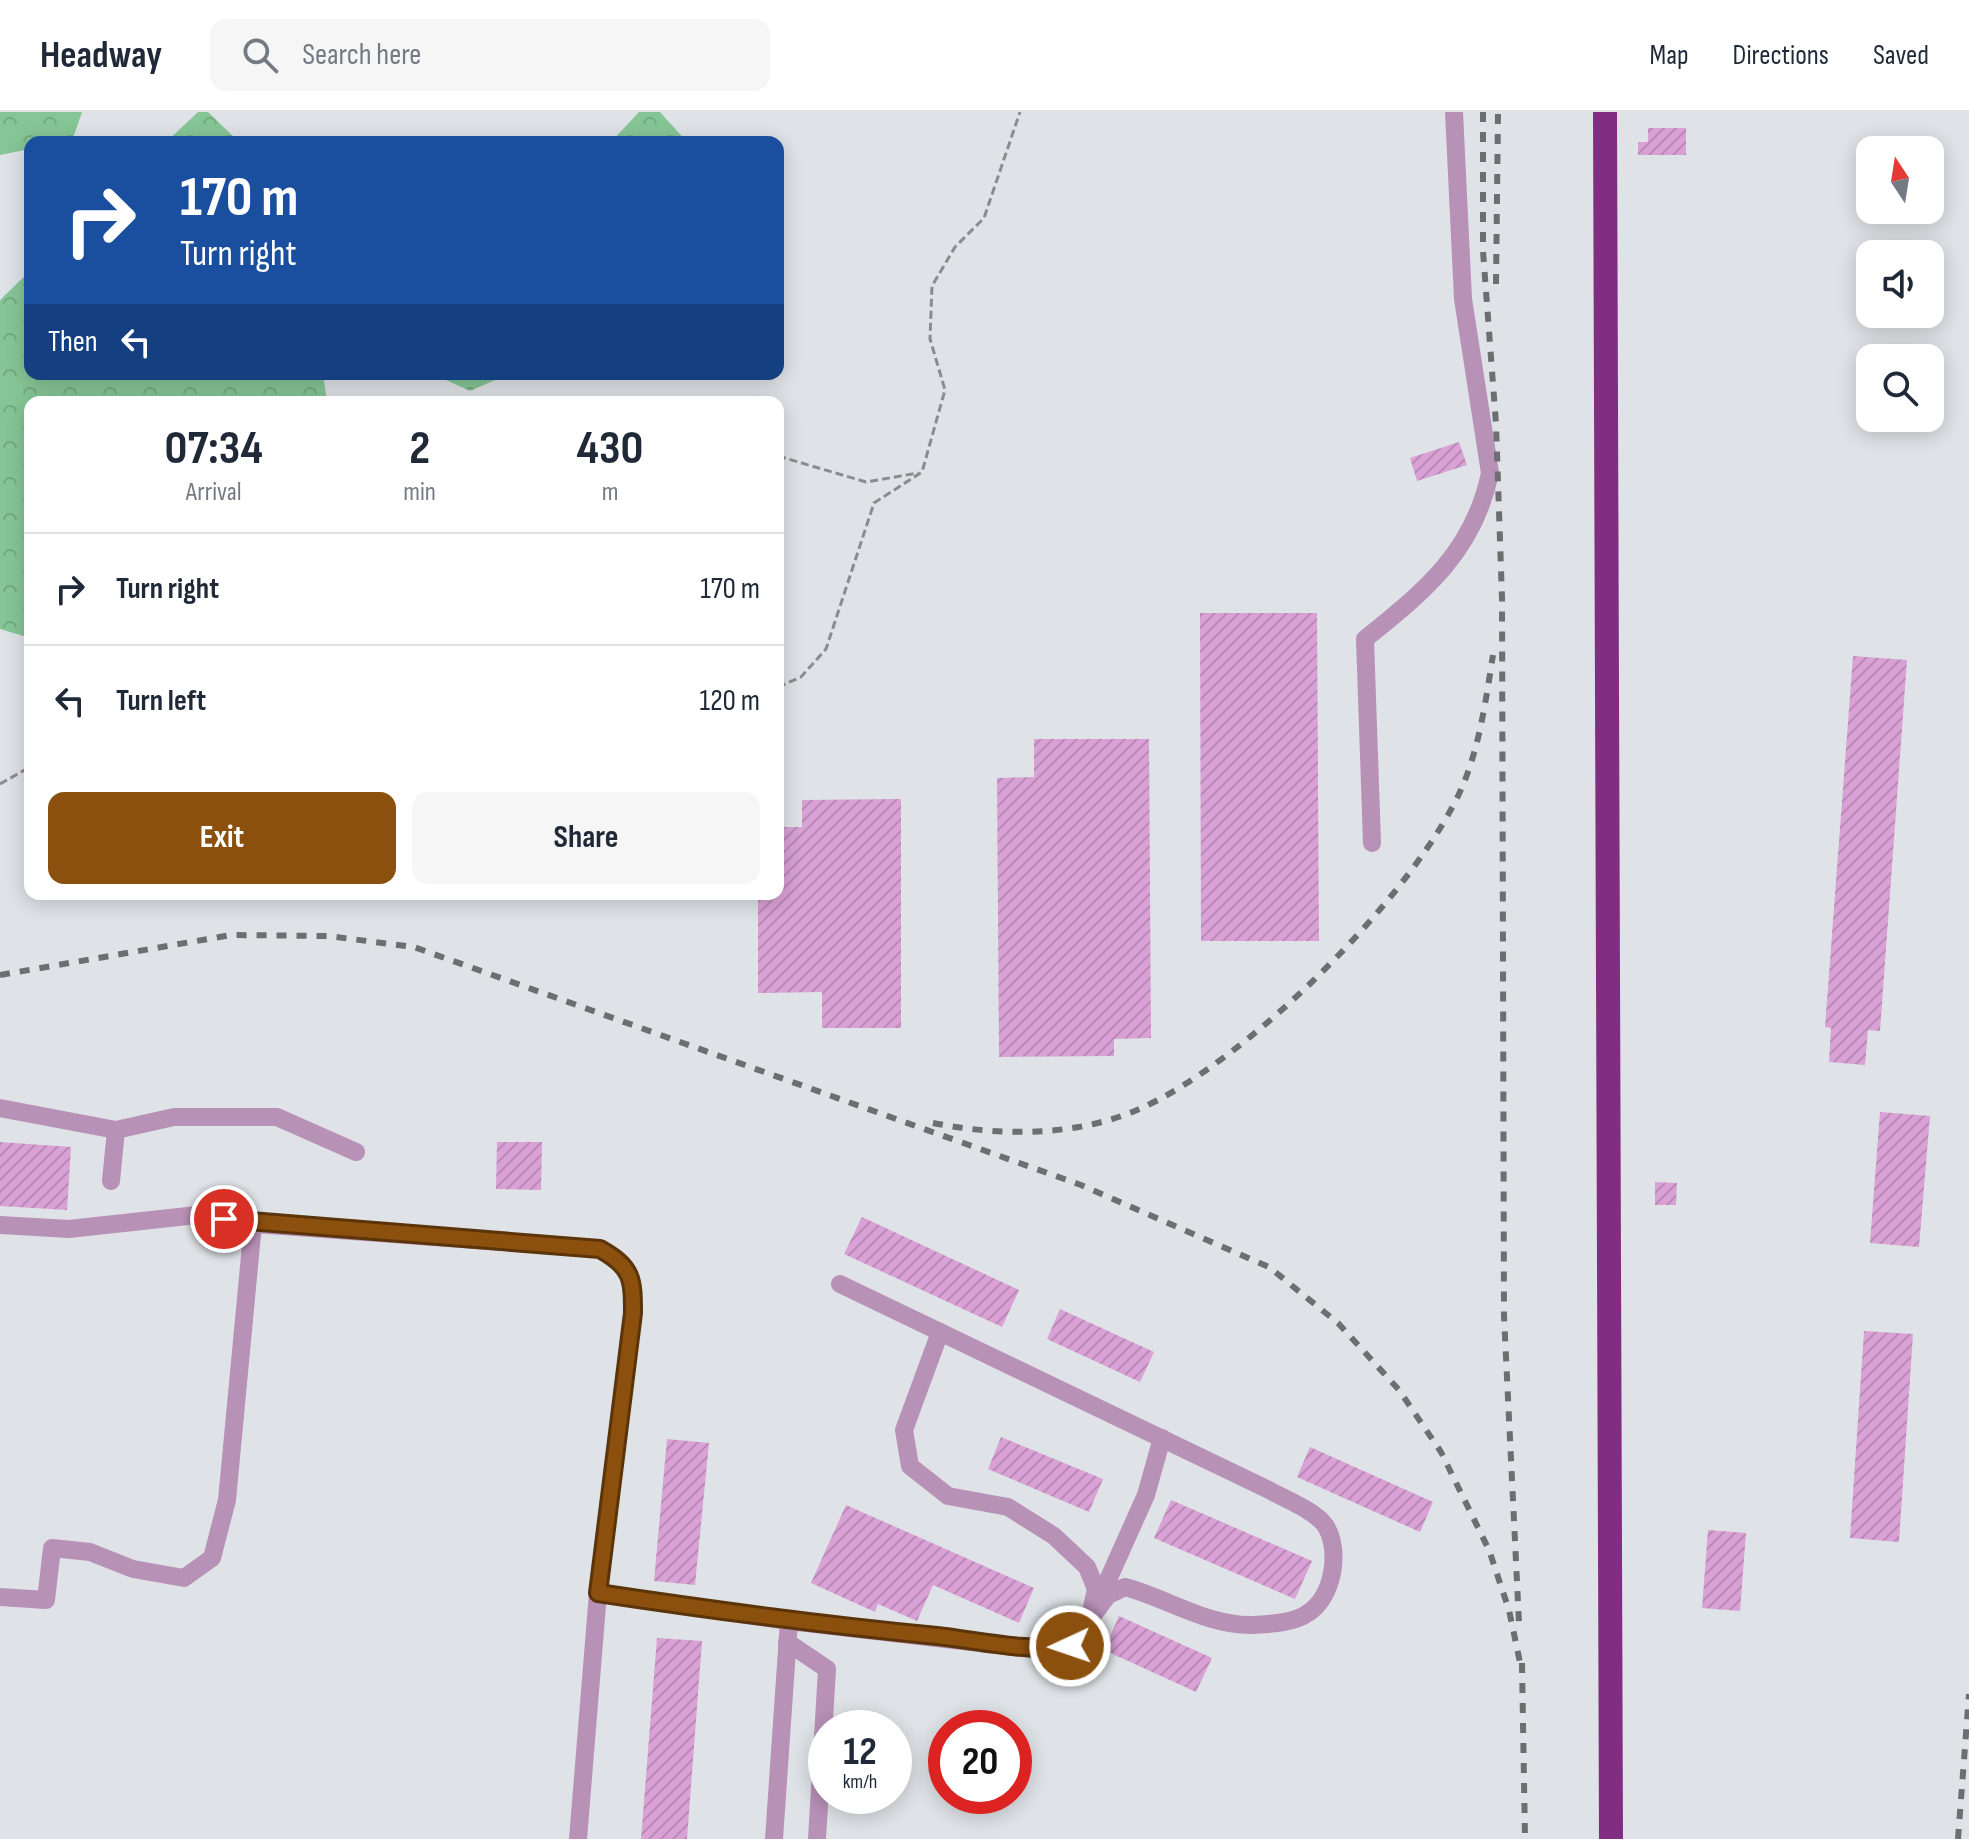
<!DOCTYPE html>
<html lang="en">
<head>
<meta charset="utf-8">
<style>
  body { margin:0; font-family:"Sofia Sans Condensed",sans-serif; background:#f6f6f7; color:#1f2937; height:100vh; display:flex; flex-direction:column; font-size:30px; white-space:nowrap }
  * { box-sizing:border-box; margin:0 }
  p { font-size:26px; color:#747a83 }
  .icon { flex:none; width:44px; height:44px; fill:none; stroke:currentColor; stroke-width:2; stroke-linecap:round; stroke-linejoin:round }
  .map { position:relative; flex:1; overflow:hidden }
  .side { position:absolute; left:24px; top:284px; width:760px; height:504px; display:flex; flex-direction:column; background:#fff; border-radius:16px; box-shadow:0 4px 20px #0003 }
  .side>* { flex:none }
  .guide { position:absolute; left:24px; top:24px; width:760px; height:244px; border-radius:16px; box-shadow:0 4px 20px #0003; background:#1a4fa0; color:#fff; overflow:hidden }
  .needle { width:52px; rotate:348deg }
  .controls { position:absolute; left:1856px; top:24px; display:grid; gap:16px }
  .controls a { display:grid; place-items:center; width:88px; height:88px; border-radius:16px; background:#fff; box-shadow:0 4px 20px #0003; font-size:40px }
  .speed { position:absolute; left:808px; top:1598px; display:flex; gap:16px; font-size:40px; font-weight:700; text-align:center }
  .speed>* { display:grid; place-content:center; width:104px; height:104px; border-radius:50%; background:#fff; box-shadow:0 4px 20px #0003; line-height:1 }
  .speed small { font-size:20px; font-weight:400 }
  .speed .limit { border:12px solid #d22; background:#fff; color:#111 }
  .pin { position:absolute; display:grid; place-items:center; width:68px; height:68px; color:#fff; margin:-34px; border:4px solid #fff; border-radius:50%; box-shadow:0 2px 8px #0007 }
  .me { position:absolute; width:88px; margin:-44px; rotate:267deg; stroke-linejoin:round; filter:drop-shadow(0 0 6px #0008) }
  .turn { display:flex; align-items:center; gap:28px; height:168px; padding:0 24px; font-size:36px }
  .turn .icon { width:104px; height:104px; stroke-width:2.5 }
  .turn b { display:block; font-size:56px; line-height:68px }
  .then { display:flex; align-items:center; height:76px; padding:0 24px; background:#0003; gap:16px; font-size:30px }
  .eta { display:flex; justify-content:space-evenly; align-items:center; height:136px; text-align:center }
  .eta b { font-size:48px; font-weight:700; line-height:56px }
  .button { display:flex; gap:16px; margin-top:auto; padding:16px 24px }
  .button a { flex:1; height:92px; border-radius:16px; background:#8c500e; color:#fff; font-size:32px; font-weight:700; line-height:92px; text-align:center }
  .button a+a { background:#f6f6f7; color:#1f2937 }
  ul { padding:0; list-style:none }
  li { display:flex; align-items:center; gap:24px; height:112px; padding:0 24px; border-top:2px solid #e0e1e3 }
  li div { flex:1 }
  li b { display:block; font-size:30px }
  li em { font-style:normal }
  header { display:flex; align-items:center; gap:48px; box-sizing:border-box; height:112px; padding:0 40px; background:#fff; border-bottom:2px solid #e0e1e3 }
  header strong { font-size:38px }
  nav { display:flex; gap:44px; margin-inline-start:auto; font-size:28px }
  .search { width:560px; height:72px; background:#f6f6f7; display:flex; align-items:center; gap:20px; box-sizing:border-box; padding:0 28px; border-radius:16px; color:#747a83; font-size:30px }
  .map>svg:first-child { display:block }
</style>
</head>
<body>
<header>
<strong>Headway</strong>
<div class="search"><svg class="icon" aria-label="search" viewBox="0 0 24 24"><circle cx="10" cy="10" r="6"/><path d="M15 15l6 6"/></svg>Search here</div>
<nav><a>Map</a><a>Directions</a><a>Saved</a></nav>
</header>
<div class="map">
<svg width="1969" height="1727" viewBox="0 0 1969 1727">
  <defs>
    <pattern id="forest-crowns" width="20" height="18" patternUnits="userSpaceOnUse" patternTransform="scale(2)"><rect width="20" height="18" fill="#86c696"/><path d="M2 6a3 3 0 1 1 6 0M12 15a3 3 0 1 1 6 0" fill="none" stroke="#73aa81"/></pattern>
    <pattern id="building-hatch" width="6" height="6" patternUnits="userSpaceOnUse" patternTransform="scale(2)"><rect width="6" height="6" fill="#d9a1d5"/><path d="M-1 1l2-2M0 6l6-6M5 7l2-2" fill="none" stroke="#ba8ab6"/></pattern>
  </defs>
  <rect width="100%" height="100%" fill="#dfe3e7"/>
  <!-- forest -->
  <g fill="url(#forest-crowns)">
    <path d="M0 0H82L72 29 30 30V37L0 43Z"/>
    <path d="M198 0H208L239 30H166Z"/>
    <path d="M639 0H660L687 30H611Z"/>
    <path d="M30 159V262H323L327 290H30V526L0 517V188Z"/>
    <path d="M433 262H509L470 279Z"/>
  </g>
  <!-- building -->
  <g fill="url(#building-hatch)">
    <path d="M1648 16H1686V43H1638V30H1648Z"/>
    <path d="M1459 330 1467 353 1417 369 1410 346Z"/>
    <path d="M1200 501H1317L1319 829H1201Z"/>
    <path d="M1853 544 1907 548 1880 919 1868 918 1865 953 1829 950 1831 916 1825 915Z"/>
    <path d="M1034 627H1149L1151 926 1114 927V944L999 945 997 666 1034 665Z"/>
    <path d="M901 687V916H822V880L758 881V782H778V715H802V688Z"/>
    <path d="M1880 1000 1930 1004 1919 1135 1870 1131Z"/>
    <path d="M0 1030 71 1035 67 1098 0 1094Z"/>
    <path d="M497 1030H542L541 1078 496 1077Z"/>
    <path d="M1655 1070 1677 1071 1676 1093H1655Z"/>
    <path d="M862 1105 1019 1178 1002 1215 844 1142Z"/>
    <path d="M1060 1197 1154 1240 1140 1270 1047 1227Z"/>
    <path d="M1864 1219 1913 1222 1899 1430 1850 1426Z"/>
    <path d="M1001 1325 1103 1367 1089 1400 988 1357Z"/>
    <path d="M667 1327 709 1331 695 1473 654 1469Z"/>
    <path d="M1310 1335 1433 1390 1420 1420 1297 1365Z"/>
    <path d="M1171 1388 1312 1449 1295 1487 1154 1426Z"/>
    <path d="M846 1393 1034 1476 1019 1511 933 1473 917 1509 878 1492 875 1500 811 1471Z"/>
    <path d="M1708 1418 1746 1421 1740 1499 1702 1496Z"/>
    <path d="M1119 1504 1212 1546 1196 1580 1104 1538Z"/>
    <path d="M657 1526 702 1529 687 1727H641Z"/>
  </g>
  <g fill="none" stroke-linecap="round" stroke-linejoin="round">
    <!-- path -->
    <g stroke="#8a8d90" stroke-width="3" stroke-dasharray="8 4" stroke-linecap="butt">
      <path d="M778 344 866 370 918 361"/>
      <path d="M778 575 801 565 826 537 874 391 922 360 945 278 930 227 932 174 955 135 984 106 1020 0"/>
      <path d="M0 672 30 655"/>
    </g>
    <!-- minor -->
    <g stroke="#b891b7" stroke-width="18">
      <path d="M1372 731 1365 527C1425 479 1474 439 1490 361L1463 187 1454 0"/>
      <path d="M0 996 116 1018 111 1069"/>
      <path d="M116 1018 174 1005H277L356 1040"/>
      <path d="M0 1113 69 1117 206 1102 253 1112 600 1137C632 1155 633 1167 633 1201L598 1481 578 1727"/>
      <path d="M940 1220 904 1318 910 1354 948 1384 1008 1395 1054 1424 1087 1455 1096 1477 1091 1500"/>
      <path d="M598 1481 789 1509"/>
      <path d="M0 1485 46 1488 52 1436 90 1440 133 1457 184 1466 212 1446 227 1388 253 1112"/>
      <path d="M1099 1488 1146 1383 1162 1326"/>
      <path d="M787 1530 827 1557 817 1727"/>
      <path d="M774 1727 789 1509 1041 1538 1070 1534 1108 1483 1125 1475C1167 1486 1209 1515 1254 1513 1270 1512 1294 1511 1308 1501 1334 1484 1341 1437 1325 1413 1314 1398 1283 1386 1267 1377L840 1172"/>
    </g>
    <!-- highway -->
    <path stroke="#802d82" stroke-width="24" d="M1605 0 1611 1727"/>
    <!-- rail -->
    <g stroke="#6c6e70" stroke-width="6" stroke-dasharray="10 10" stroke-linecap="butt">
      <path d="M1483 0V139L1496 312 1502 486 1504 1204 1519 1511"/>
      <path d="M1496 172 1498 0"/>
      <path d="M0 863 231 823 328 824 414 835 1081 1073 1269 1155 1338 1211 1399 1278 1441 1340 1489 1438 1509 1498 1522 1560"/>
      <path d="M933 1011C999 1024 1074 1025 1137 998 1245 952 1417 781 1463 673 1480 632 1486 587 1493 543"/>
      <path d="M1522 1551 1525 1727"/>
      <path d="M1958 1727 1969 1582"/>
    </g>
  </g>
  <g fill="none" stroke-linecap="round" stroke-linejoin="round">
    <defs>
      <path id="route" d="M224 1107 600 1137C632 1155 633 1166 633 1201L598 1481C711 1498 823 1513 937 1524 981 1529 1026 1540 1070 1534"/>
    </defs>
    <!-- route casing -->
    <use href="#route" stroke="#5b3409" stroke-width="20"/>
    <!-- route -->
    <use href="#route" stroke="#8c500e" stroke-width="14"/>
  </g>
</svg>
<div class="controls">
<a><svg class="needle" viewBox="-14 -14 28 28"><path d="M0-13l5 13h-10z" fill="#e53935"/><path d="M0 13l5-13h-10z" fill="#747a83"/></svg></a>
<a><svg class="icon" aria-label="sound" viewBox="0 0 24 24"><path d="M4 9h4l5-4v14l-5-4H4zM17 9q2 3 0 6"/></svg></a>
<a><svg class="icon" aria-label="search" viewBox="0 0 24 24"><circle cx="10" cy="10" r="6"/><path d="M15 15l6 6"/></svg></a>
</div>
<div class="speed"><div>12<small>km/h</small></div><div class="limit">20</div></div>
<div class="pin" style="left:224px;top:1107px;background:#d93025"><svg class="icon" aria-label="arrive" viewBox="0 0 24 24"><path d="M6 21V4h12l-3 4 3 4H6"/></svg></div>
<svg class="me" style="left:1070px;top:1534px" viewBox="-20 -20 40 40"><circle r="17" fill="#8c500e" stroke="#fff" stroke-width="3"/><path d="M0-11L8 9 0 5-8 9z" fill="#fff"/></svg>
<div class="guide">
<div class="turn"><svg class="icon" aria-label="right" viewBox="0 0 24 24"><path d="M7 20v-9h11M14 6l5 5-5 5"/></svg><div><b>170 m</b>Turn right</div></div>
<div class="then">Then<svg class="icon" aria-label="left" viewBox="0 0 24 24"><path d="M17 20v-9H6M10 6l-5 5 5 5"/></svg></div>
</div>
<section class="side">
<div class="eta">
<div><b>07:34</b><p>Arrival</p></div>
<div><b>2</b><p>min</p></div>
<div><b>430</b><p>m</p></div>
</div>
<ul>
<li><svg class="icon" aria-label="right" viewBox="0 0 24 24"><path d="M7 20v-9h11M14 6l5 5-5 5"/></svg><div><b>Turn right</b></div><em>170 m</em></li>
<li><svg class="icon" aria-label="left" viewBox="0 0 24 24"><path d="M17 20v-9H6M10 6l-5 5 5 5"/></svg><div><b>Turn left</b></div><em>120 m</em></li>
</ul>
<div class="button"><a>Exit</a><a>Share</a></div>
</section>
</div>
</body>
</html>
